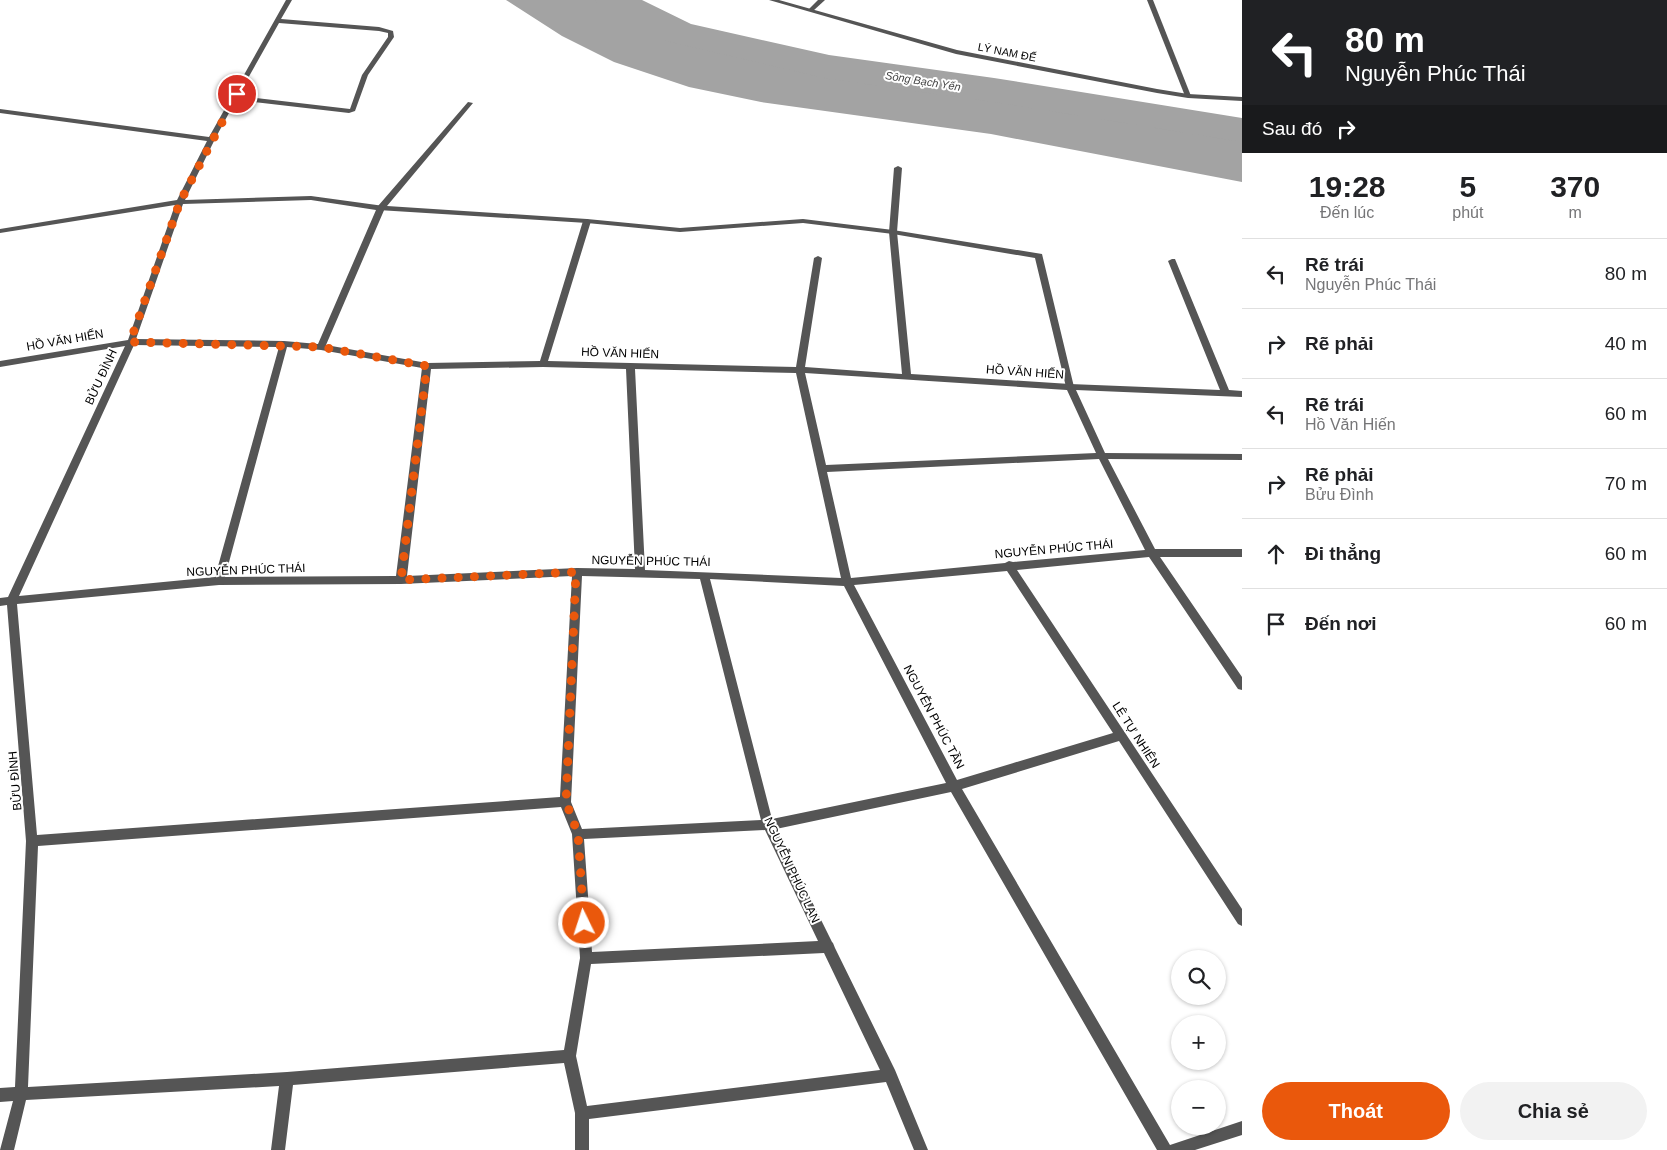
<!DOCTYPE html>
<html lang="vi">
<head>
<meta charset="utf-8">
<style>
  body { margin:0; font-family:Helvetica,sans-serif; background:#f2f2f2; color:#202124; height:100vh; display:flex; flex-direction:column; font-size:19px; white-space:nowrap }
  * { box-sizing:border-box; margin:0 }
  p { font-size:16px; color:#757577 }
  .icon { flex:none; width:28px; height:28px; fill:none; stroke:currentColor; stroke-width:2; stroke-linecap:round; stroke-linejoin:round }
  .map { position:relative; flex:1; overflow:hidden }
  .sheet { display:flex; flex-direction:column; background:#fff; width:425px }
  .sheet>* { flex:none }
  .guide { background:#202124; color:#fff; overflow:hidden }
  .controls { position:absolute; left:1171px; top:950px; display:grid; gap:10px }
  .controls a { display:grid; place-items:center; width:55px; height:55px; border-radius:50%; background:#fff; box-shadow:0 1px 4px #0004; font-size:25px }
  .pin { position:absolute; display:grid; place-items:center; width:42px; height:42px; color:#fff; margin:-21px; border:2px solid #fff; border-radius:50%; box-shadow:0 1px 5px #0007 }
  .me { position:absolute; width:55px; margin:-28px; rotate:356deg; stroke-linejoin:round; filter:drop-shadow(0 0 4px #0008) }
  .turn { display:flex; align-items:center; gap:18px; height:105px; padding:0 20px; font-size:22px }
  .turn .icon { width:65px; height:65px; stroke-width:2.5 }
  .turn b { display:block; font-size:35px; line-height:42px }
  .then { display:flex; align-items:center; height:48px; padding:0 20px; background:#0003; gap:10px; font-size:19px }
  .eta { display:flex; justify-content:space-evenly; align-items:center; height:85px; text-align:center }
  .eta b { font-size:30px; font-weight:800; line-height:35px }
  .action { display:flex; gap:10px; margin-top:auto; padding:10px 20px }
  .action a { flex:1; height:58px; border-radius:30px; background:#ea580c; color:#fff; font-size:20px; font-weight:800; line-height:58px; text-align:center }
  .action a+a { background:#f2f2f2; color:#202124 }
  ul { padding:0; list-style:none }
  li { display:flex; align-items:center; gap:15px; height:70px; padding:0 20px; border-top:1px solid #e0e0e0 }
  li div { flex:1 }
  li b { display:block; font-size:19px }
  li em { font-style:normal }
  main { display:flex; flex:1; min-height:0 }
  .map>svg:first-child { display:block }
</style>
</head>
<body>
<main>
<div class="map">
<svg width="1242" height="1150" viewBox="0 0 1242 1150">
  <rect width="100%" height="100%" fill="#fff"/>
  <!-- water -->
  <path fill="#a3a3a3" d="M506 0H603L617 8 660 25 712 42 805 62 1242 130V182L991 134 761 102 689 87 614 62 562 36Z"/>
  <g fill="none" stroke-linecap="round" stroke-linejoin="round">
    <!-- river -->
    <path fill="#a3a3a3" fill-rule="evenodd" d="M595 0H642L691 24 829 55 994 78 1242 118V142L994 102 829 79 666 41 600 8Z"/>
    <!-- service -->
    <g fill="#555" fill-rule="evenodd">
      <path d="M818 0H825L813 11H809V9Z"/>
      <path d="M1147 0H1153L1191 96 1190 97 1185 96Z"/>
      <path d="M468 102 473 103 387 206 587 219 680 228 803 219 893 230 1042 254 1074 387 1070 390 1066 387 1035 258 893 234 803 223 680 232 587 223 378 210V206Z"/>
    </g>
    <!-- minor -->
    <path fill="#555" fill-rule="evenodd" d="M286 0H292L281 19 379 27 393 31 394 37 368 75 355 111 349 113 236 100 215 139 185 200 311 196 384 206 385 208 326 345 427 363 540 361 583 221 587 219 591 221 548 361 796 367 814 258 818 256 822 258 805 367 902 374 889 232 894 168 898 166 902 168 897 232 911 374 1070 384 1220 390 1168 261 1172 259H1175L1229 390 1242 391V397L1076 390 1105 453 1242 454V460L1108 459 1155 549H1242V557H1160L1242 677V690L1238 689 1149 557 1017 570 1242 909V926L1238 924 1119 741 962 789 1170 1145 1242 1121V1135L1195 1150H1157L951 792 776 829 832 942 833 943 835 948 895 1070 928 1150H914L886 1082 589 1119V1150H575V1113L564 1063 293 1085 285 1150H271L279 1086 26 1100 14 1150H0L13 1101 0 1102V1088L15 1087 26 841 7 605 0 606V598L8 597 125 346 0 367V361L128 340 175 205 0 233V229L177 200 207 141 0 113V109L209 137ZM279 23 379 31 388 33V37L362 75 350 109 238 96ZM311 200 376 210 318 344 284 341 136 339 183 204ZM134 345 279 347 215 577 19 596ZM287 347 321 350 422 368 396 576 225 577ZM543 367 626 369 635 569 577 568 407 576 431 369ZM635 369 796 373 841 578 645 570ZM805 373 1067 390 1096 453 826 465ZM1099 459 1145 550 1013 562 1009 561 1005 563 851 578 827 472ZM1007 571 1113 733 957 780 854 585ZM572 576 560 797 37 835 17 604 219 585 401 584ZM582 576 700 579 761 820 582 829 571 802ZM710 579 844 586 946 783 772 819ZM561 807 572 834 580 958 564 1050 287 1072 28 1087 38 846ZM765 830 818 941 592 952 584 839ZM824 953 880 1070 587 1106 576 1056 591 964Z"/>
    <!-- tertiary -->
    <path fill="#555" fill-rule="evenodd" d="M769 0H779L957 50 1157 89 1188 94 1242 97V101L1188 98 1157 93 956 54Z"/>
  </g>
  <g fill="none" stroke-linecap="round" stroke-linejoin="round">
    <!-- route -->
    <path stroke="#ea580c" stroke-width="9" stroke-dasharray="0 16.2" d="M237 94 180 202 130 342 321 347 427 366 401 580 576 572 566 802 578 834 584 923"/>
  </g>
  <g text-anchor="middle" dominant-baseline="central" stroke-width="4" stroke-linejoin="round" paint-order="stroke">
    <!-- far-street labels -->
    <g font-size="11" fill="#000" stroke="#fff">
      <text transform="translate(1007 52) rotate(11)">LÝ NAM ĐẾ</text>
    </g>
    <!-- far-water labels -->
    <g font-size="11" font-style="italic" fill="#444" stroke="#fff">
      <text transform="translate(923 81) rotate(9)">Sông Bạch Yến</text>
    </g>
    <!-- street labels -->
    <g font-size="12" fill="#000" stroke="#fff">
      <text transform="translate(65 340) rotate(-10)">HỒ VĂN HIẾN</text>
      <text transform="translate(620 353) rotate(2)">HỒ VĂN HIẾN</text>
      <text transform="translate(1025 372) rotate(4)">HỒ VĂN HIẾN</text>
      <text transform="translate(101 377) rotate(-65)">BỬU ĐÌNH</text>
      <text transform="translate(1054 549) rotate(-5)">NGUYỄN PHÚC THÁI</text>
      <text transform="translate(651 561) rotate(1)">NGUYỄN PHÚC THÁI</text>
      <text transform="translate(246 570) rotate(-2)">NGUYỄN PHÚC THÁI</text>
      <text transform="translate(934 717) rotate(62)">NGUYỄN PHÚC TẦN</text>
      <text transform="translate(1136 735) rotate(57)">LÊ TỰ NHIÊN</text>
      <text transform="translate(15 781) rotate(-95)">BỬU ĐÌNH</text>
      <text transform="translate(792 870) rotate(65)">NGUYỄN PHÚC LAN</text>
    </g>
  </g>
</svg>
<div class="controls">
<a><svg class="icon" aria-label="search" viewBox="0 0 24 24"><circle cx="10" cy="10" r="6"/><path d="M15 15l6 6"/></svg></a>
<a>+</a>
<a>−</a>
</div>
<div class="pin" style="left:237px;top:94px;background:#d93025"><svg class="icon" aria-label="arrive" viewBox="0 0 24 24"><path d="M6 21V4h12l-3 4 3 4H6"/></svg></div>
<svg class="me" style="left:584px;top:923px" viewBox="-20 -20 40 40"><circle r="17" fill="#ea580c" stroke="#fff" stroke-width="3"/><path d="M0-11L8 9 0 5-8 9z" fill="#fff"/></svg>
</div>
<section class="sheet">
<div class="guide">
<div class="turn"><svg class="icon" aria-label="left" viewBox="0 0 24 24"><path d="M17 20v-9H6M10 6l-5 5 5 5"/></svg><div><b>80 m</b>Nguyễn Phúc Thái</div></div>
<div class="then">Sau đó<svg class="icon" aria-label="right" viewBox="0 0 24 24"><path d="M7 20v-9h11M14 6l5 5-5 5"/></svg></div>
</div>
<div class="eta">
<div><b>19:28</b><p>Đến lúc</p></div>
<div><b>5</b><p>phút</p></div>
<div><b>370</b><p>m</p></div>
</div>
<ul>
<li><svg class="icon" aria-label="left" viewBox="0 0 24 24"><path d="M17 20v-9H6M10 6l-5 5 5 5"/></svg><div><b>Rẽ trái</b><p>Nguyễn Phúc Thái</p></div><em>80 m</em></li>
<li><svg class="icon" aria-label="right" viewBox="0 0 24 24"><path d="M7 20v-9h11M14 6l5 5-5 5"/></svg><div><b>Rẽ phải</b></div><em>40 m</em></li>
<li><svg class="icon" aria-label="left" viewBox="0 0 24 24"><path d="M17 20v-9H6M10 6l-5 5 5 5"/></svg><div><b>Rẽ trái</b><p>Hồ Văn Hiến</p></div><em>60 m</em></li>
<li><svg class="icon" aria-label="right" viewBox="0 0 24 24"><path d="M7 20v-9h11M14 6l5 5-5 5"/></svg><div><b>Rẽ phải</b><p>Bửu Đình</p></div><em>70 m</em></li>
<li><svg class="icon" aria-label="ahead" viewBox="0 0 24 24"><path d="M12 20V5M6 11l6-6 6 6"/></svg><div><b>Đi thẳng</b></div><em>60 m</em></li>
<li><svg class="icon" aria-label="arrive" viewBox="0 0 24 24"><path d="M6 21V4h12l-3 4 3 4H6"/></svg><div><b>Đến nơi</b></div><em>60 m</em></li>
</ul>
<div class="action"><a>Thoát</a><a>Chia sẻ</a></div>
</section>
</main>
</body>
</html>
